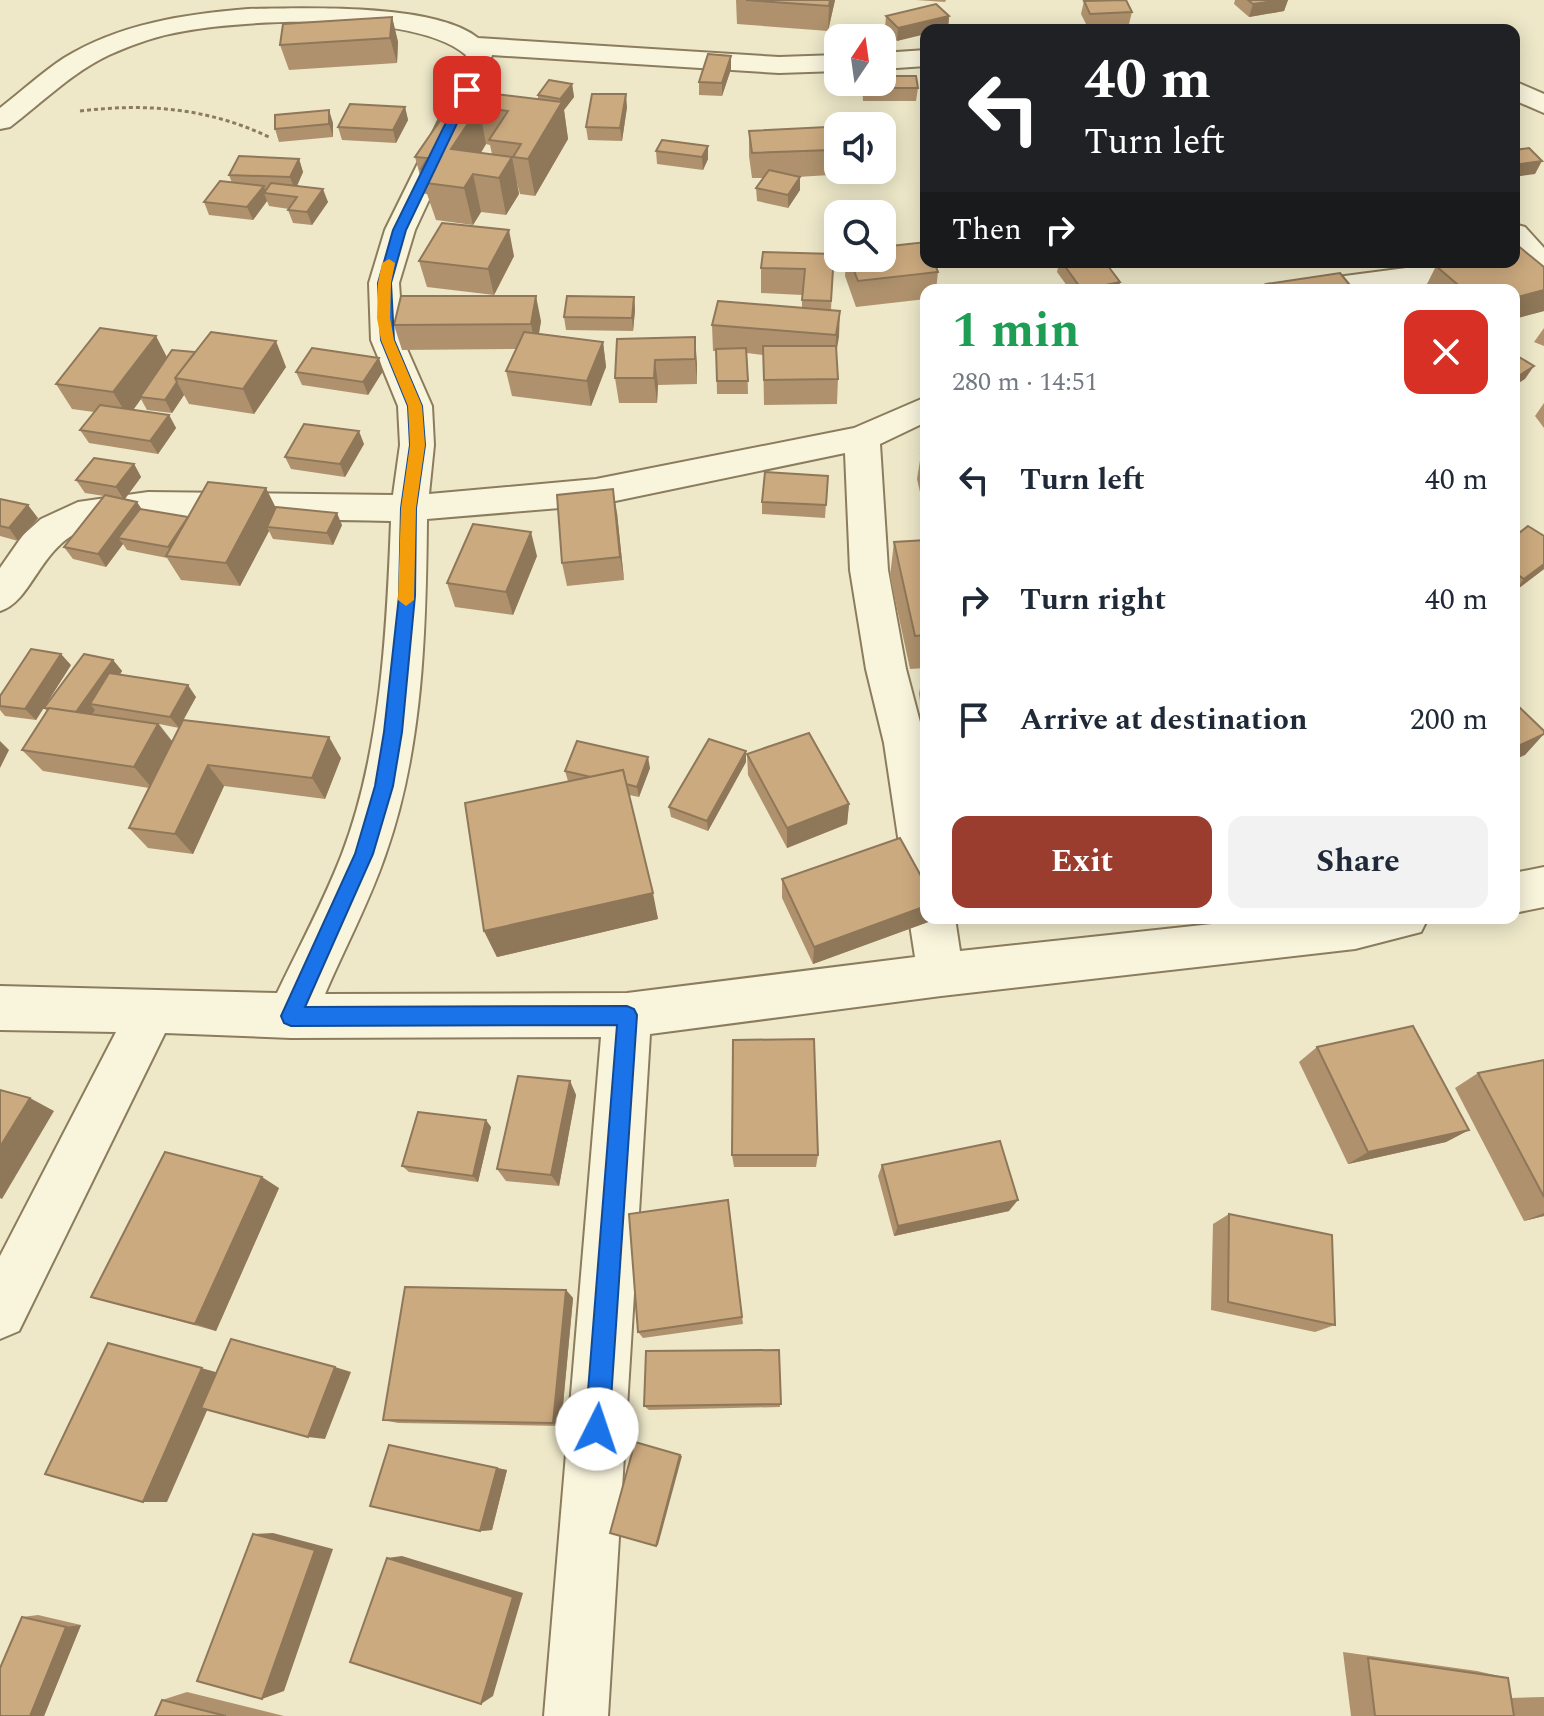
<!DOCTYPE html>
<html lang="en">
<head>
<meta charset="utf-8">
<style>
  body { margin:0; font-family:Spectral,serif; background:#f2f2f3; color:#1f2937; height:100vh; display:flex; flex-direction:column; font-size:30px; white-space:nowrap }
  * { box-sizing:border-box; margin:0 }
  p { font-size:26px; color:#747a83 }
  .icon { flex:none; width:44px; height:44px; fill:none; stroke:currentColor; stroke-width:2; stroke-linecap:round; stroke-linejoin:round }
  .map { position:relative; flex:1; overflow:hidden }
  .side { position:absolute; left:920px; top:284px; width:600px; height:640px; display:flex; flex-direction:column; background:#fff; border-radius:16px; box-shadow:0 4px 20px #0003 }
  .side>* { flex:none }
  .banner { position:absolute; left:920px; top:24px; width:600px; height:244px; border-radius:16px; box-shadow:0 4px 20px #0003; background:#202124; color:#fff; overflow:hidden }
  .needle { width:52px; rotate:13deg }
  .buttons { position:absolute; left:824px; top:24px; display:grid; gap:16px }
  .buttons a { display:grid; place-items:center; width:72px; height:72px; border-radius:16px; background:#fff; box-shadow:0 4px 20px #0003; font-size:40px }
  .pin { position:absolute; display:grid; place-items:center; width:68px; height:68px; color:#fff; margin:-34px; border-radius:16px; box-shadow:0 4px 12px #0006 }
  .me { position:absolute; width:88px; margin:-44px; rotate:4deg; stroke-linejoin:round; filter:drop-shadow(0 0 6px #0008) }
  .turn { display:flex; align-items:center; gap:28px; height:168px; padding:0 32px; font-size:36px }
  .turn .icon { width:104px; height:104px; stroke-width:2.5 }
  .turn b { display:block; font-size:56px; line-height:68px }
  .then { display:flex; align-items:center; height:76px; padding:0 32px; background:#0003; gap:16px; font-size:30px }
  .round { display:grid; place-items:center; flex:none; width:84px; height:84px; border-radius:16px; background:#f2f2f3 }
  .overview { display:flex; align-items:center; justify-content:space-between; height:136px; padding:0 32px }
  h1 { font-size:48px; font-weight:700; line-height:60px; color:#1e9e55 }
  .action { display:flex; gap:16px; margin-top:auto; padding:16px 32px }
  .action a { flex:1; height:92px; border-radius:16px; background:#9a3c2e; color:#fff; font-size:32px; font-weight:700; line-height:92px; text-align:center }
  .action a+a { background:#f2f2f3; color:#1f2937 }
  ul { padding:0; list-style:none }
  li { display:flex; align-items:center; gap:24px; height:120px; padding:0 32px }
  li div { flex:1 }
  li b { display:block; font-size:30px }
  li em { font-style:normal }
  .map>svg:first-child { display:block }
</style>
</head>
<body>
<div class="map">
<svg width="1544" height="1716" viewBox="0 0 1544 1716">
  <rect width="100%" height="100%" fill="#eee8c9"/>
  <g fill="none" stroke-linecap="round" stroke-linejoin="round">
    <defs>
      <g id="minor">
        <path d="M248 9C303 8 435 3 478 38L779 57 838 55V71L779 73 492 55 480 90 415 230 399 283 403 340 432 406 434 445 429 494 596 479 854 428 926 397V422L880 444 888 570 906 669 926 745V896L910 891 904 877 884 743 866 669 850 570 845 453 596 505 427 519C426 630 423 748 386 853 370 901 345 947 325 994L627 993 915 957 909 918 916 904 926 900V918H955L960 951 1268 918H1428L1421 932 1355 949 941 996 650 1034 608 1716H544L601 1037 291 1038 165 1033 19 1331 0 1339V1256L116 1032 0 1030V986L277 993C299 947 324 901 342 854 381 752 387 629 391 521 335 520 280 519 225 519 178 518 123 511 80 531 39 550 31 602 0 611V568L23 535 41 519 78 502 148 492 393 495 400 445 398 406 371 340 369 283 385 230 454 90 466 55C416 12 249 19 185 31 159 35 133 44 109 55 71 73 43 102 10 127L0 129V108C21 92 41 73 64 58 119 24 185 14 248 9Z"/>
        <path d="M926 50V66L882 69V53Z"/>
        <path d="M1514 81 1544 94V113L1514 100Z"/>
        <path d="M1514 224 1525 227 1544 248V276L1533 274 1514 251Z"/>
        <path d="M1452 262H1504L1506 266 1502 273 1491 275 1383 290H1298L1303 283 1314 280Z"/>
        <path d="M1544 867V907L1514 913V873Z"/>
      </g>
    </defs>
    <!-- minor casing -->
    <use href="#minor" stroke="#8b7c5d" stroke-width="4"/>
    <!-- path -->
    <path stroke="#8b7c5d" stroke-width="3" stroke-dasharray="4 3" stroke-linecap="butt" d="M80 111C147 103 208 108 269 137"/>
    <!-- minor -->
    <use href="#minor" fill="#f9f4dc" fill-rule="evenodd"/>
  </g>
  <!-- wall -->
  <g fill="#af926d" fill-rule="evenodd">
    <path d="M736 0H835L828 31 737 24Z"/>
    <path d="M916 0H946L945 2Z"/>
    <path d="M1235 0H1288L1284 11 1249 17 1234 4Z"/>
    <path d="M1084 1 1132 12 1129 24 1087 26 1081 14Z"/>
    <path d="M886 16H949L948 29 926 30 897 41 885 28Z"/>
    <path d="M392 17 398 42 397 63 289 70 280 45Z"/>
    <path d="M731 69 722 96 699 95V82Z"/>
    <path d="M862 82H882L918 88 916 101H863Z"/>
    <path d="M572 84 574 97 564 110 568 139 535 196 520 194 516 180 519 194 506 215 481 212 473 225 436 220 427 194H425L415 157 461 90 538 99V95ZM486 144 490 145 492 154 481 153Z"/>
    <path d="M405 107 408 120 396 143 342 140 338 127Z"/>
    <path d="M627 107 622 141 588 140 586 127Z"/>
    <path d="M333 123V137L279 142 275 129Z"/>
    <path d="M749 131 831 150 830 175 797 177 800 190 788 208 757 201 756 188 763 178H752L749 156Z"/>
    <path d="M662 140 708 159 703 170 657 164 656 151Z"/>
    <path d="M299 159 303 172 297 186 328 202 312 225 293 223 288 210 289 209 269 206 267 201 253 220 209 215 204 202 232 183 229 175Z"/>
    <path d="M834 254 831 310 840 311 836 350 838 379 837 404 764 405 763 355 747 353 748 394H717L716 351H713L712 325 802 308V295L761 293V268Z"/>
    <path d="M514 256 494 295 427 287 419 261Z"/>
    <path d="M846 258H882L938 272 936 290H926V299L856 307 845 276Z"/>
    <path d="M1037 262H1105L1118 290H1070L1057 272 1059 263 1041 267Z"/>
    <path d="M1436 266 1544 267V311L1514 319V290H1424Z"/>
    <path d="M634 297 635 310 633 331 566 330 564 317Z"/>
    <path d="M541 321 539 334 603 342 606 367 591 406 512 396 506 371 516 349 402 350 394 325Z"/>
    <path d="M1544 328V346L1534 342Z"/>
    <path d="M695 337 697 384 658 385 657 403H619L615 378Z"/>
    <path d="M167 357 286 367 254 414 189 404 184 395 172 413 147 410 141 399 133 410 169 415 176 428 158 454 89 443 80 430 94 412 72 409 56 384Z"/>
    <path d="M383 371 368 395 302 385 296 372Z"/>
    <path d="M1544 403V428L1535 416Z"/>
    <path d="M364 444 345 477 291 469 285 457Z"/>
    <path d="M921 454H926V518L917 479Z"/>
    <path d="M134 464 141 477 125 499 142 509 188 517 276 507 342 525 333 545 273 539 269 531 240 586 181 580 167 558 127 550 123 544 106 567 73 559 64 547 104 496 85 493 76 480Z"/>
    <path d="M828 476 825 518 762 514V502Z"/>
    <path d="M0 499 38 518 18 541 0 536Z"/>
    <path d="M617 513 624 580 567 586 562 563Z"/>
    <path d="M1514 537 1544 569 1515 591 1514 590Z"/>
    <path d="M926 540V668L910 669 890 576 894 542Z"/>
    <path d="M537 556 513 615 455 607 447 583Z"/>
    <path d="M113 660 122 671 120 675 196 697 183 720 341 758 325 799 224 786 193 854 148 848 129 828 149 788 43 771 22 750 47 711 44 708ZM159 724 179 728 172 741Z"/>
    <path d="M71 665 36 720 5 716 0 710V696Z"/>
    <path d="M921 682H926V742L919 694Z"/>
    <path d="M747 754 849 804 847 824 787 848 748 775Z"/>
    <path d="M746 762 708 831 671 817 669 807Z"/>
    <path d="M650 768 639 797 629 795 658 919 497 957 484 931 568 781 565 771Z"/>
    <path d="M782 879 931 921 813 964 782 898Z"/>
    <path d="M1317 1047 1469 1130 1446 1142 1348 1164 1299 1062Z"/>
    <path d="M1544 1060V1216L1524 1221 1455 1088 1478 1073Z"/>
    <path d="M570 1081 576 1095 559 1186 506 1181 497 1169Z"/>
    <path d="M491 1127 478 1182 409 1172 402 1166Z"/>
    <path d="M732 1155H818L816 1167H734Z"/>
    <path d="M882 1165 1009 1211 894 1236 878 1176Z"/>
    <path d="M279 1188 216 1331 91 1297Z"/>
    <path d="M728 1200 743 1324 643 1338 638 1332Z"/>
    <path d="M1229 1214 1335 1325 1315 1332 1211 1310 1213 1224Z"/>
    <path d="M566 1290 573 1298 561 1426 398 1423 383 1420Z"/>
    <path d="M779 1350 780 1407 649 1410 644 1406Z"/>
    <path d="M389 1445 507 1470 492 1530 480 1531Z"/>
    <path d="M38 1615 81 1625 44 1716 22 1617Z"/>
    <path d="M1343 1652 1477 1671 1508 1678 1511 1698 1544 1697V1716H1351Z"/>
    <path d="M187 1692 284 1716H155L162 1700Z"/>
  </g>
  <!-- shaded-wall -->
  <g fill="#8f7759">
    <path d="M830 0H835L828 31 829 6Z"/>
    <path d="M1280 0H1288L1284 11 1249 17 1253 4Z"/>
    <path d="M949 16 948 29 926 30V34L897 41 898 28Z"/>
    <path d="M392 17 398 42 397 63 390 38Z"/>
    <path d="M731 56V69L722 96V83Z"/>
    <path d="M572 84 574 97 564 110 568 139 535 196 528 159 561 104 560 99Z"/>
    <path d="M626 94 627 107 622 141 620 128Z"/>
    <path d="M405 107 408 120 396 143 393 130Z"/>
    <path d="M479 107 486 144 460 186 451 149Z"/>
    <path d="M329 110 333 123V137L329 124Z"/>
    <path d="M708 146V159L703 170 702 157Z"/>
    <path d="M512 157 519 194 506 215 499 178Z"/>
    <path d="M299 159 303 172 295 190 290 177Z"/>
    <path d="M1542 161 1535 174 1514 177V165Z"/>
    <path d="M473 174 481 212 473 225 464 188Z"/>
    <path d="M800 177V190L788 208V195Z"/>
    <path d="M264 186 266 193H264L267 201 253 220 247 207Z"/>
    <path d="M323 189 328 202 312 225 307 212Z"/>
    <path d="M509 230 514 256 494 295 488 269Z"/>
    <path d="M1042 262H1059V263L1041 267Z"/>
    <path d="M1120 282 1118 290H1082Z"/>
    <path d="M1544 290V311L1514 319V298Z"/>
    <path d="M536 296 541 321 536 349 531 324Z"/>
    <path d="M634 297 635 310 633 331 632 318Z"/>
    <path d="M840 311 839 337 835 360 836 335Z"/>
    <path d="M156 336 169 361 140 397 141 399 128 417 113 392Z"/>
    <path d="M695 337 697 363V384L695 359Z"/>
    <path d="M276 341 286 367 254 414 243 389Z"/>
    <path d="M603 342 606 367 591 406 587 381Z"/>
    <path d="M379 358 383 371 368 395 363 382Z"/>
    <path d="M655 360 658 385 657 403 654 378Z"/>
    <path d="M1534 366 1525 379 1514 386V379Z"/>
    <path d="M177 382 184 395 172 413 165 400Z"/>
    <path d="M169 415 176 428 158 454 150 441Z"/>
    <path d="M359 431 364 444 345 477 340 464Z"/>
    <path d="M134 464 141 477 124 500 116 487Z"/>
    <path d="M266 488 278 512 267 527 269 531 240 586 226 563Z"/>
    <path d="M613 489 617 513 624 580 620 557Z"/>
    <path d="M137 502 145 514 118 538 123 544 106 567 98 554Z"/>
    <path d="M28 505 38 518 18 541 9 528Z"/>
    <path d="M337 513 342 525 333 545 327 533Z"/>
    <path d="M188 517 174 557 168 547Z"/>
    <path d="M531 532 537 556 513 615 506 592Z"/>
    <path d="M1544 564V569L1515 591 1524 579Z"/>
    <path d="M61 654 71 665 36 720 25 709Z"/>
    <path d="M113 660 122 671 98 705 90 704 95 710 84 725 74 714Z"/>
    <path d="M188 685 196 697 179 728 170 717Z"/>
    <path d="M158 724 175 745 152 788 134 767Z"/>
    <path d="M1544 734 1525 755 1514 760V748Z"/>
    <path d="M329 737 341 758 325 799 312 778Z"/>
    <path d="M0 741 9 750 0 768Z"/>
    <path d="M746 751V762L708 831 707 821Z"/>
    <path d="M648 757 650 768 639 797 637 787Z"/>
    <path d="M208 765 224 786 193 854 175 834Z"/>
    <path d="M849 804 847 824 787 848V828Z"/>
    <path d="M653 893 658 919 497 957 484 931Z"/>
    <path d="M926 906V918H932L931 921 813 964 814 947Z"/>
    <path d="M570 1081 576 1095 559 1186 551 1175Z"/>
    <path d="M30 1098 54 1111 2 1199 0 1198V1147Z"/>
    <path d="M486 1120 491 1127 478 1182 473 1176Z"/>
    <path d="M1469 1130 1446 1142 1348 1164 1368 1152Z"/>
    <path d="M262 1177 279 1188 216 1331 195 1324Z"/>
    <path d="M1018 1200 1009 1211 894 1236 898 1226Z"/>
    <path d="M1544 1213V1216L1524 1221Z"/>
    <path d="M566 1290 573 1298 561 1426 553 1423Z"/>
    <path d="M132 1349 223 1374 167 1502H143Z"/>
    <path d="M335 1367 351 1372 325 1439 308 1437Z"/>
    <path d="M680 1455 682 1456 658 1545 656 1546Z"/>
    <path d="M497 1468 507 1470 492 1530 480 1531Z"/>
    <path d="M273 1533 333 1549 284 1691 262 1699 253 1534Z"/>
    <path d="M402 1556 523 1593 493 1696 481 1704 387 1558Z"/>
    <path d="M81 1625 44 1716H30L66 1627Z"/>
  </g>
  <!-- building -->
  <g fill="#ccaa7f" stroke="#8f7759" stroke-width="2">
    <path d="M746 0H830L829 6Z"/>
    <path d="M1126 0 1132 12 1090 14 1084 1Z"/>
    <path d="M1248 0H1280L1253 4Z"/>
    <path d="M936 4 949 16 898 28 886 16Z"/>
    <path d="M392 17 390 38 280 45 283 24Z"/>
    <path d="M708 54 731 56 722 83 699 82Z"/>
    <path d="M882 76H916L918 88H864L863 82H882Z"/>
    <path d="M549 80 572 84 560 99 538 95Z"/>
    <path d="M461 90 562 102 528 159 513 157 521 144 489 140 508 111 479 107 451 149 512 157 499 178 473 174 464 188 426 183 434 171 421 169 428 158 415 157Z"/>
    <path d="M592 94H626L620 128 586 127Z"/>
    <path d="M350 104 405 107 393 130 338 127Z"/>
    <path d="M329 110V124L275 129V115Z"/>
    <path d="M827 127 831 150 752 153 749 131Z"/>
    <path d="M662 140 708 146 702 157 656 151Z"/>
    <path d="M1529 148 1542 161 1514 165V150Z"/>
    <path d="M239 156 299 159 290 177 229 175Z"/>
    <path d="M769 170 800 177 788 195 756 188Z"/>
    <path d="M220 181 264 186 247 207 204 202Z"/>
    <path d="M271 183 323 189 307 212 288 210 297 197 264 193Z"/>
    <path d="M442 223 509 230 488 269 419 261Z"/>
    <path d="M926 242V262H934L938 272 858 281 849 258H882V247Z"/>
    <path d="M1514 245H1517L1544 267V290L1514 298V290H1464L1436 266 1451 262H1514Z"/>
    <path d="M763 252 834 254 831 301 802 300 805 269 761 268Z"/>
    <path d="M1062 262H1105L1120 282 1082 290Z"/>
    <path d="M1340 273 1354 290H1270L1266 284Z"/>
    <path d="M401 296H536L531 324 394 325Z"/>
    <path d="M567 296 634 297 632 318 564 317Z"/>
    <path d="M718 301 840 311 836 335 712 325Z"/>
    <path d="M100 328 156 336 113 392 56 384Z"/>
    <path d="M211 332 276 341 243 389 175 378Z"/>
    <path d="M524 332 603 342 587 381 506 371Z"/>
    <path d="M695 337V359L655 360 654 378H615L617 339Z"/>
    <path d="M763 346H836L838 379 764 380Z"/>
    <path d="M312 348 379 358 363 382 296 372Z"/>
    <path d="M746 348 748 381H717L716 349Z"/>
    <path d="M172 350 195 352 175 378 177 382 165 400 140 397Z"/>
    <path d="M1514 354 1534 366 1514 379Z"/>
    <path d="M100 405 169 415 150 441 80 430Z"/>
    <path d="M304 424 359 431 340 464 285 457Z"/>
    <path d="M921 454H926V477Z"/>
    <path d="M94 458 134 464 116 487 76 480Z"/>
    <path d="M765 472 828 476 826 505 762 502Z"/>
    <path d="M208 482 266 488 226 563 166 556Z"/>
    <path d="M613 489 620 557 562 563 557 495Z"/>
    <path d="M105 495 137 502 98 554 64 547Z"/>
    <path d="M0 499 28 505 9 528 0 526Z"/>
    <path d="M276 507 337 513 327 533 267 527Z"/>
    <path d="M140 509 188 517 168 547 118 538Z"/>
    <path d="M473 524 531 532 506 592 447 583Z"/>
    <path d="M1528 526 1544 536V564L1524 579 1514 572V537Z"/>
    <path d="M926 540V635L915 636 894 542Z"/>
    <path d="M31 649 61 654 25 709 0 706V696Z"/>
    <path d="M84 654 113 660 76 712 44 708Z"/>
    <path d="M109 673 188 685 170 717 90 704Z"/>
    <path d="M921 682H926V716Z"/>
    <path d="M1514 702 1544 731V734L1514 748Z"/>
    <path d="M49 708 158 724 134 767 22 750Z"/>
    <path d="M183 720 329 737 312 778 208 765 175 834 129 828Z"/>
    <path d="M809 733 849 804 787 828 747 754Z"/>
    <path d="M709 739 746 751 707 821 669 807Z"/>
    <path d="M577 741 648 757 637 787 626 784 623 770 591 777 565 771Z"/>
    <path d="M623 770 653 893 484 931 465 803Z"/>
    <path d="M900 838 926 885V906L814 947 782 879Z"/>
    <path d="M1413 1026 1469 1130 1368 1152 1317 1047Z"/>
    <path d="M814 1039 818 1155H732L733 1040Z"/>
    <path d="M1544 1060V1197L1478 1073Z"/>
    <path d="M518 1076 570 1081 551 1175 497 1169Z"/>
    <path d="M0 1090 30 1098 0 1147Z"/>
    <path d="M418 1112 486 1120 473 1176 402 1166Z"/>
    <path d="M1000 1141 1018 1200 898 1226 882 1165Z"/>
    <path d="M165 1152 262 1177 195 1324 91 1297Z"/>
    <path d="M728 1200 742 1317 638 1332 629 1214Z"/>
    <path d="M1229 1214 1332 1235 1335 1325 1228 1302Z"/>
    <path d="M405 1287 566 1290 553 1423 383 1420Z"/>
    <path d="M231 1339 335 1367 308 1437 201 1408Z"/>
    <path d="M108 1343 202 1368 143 1502 45 1474Z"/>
    <path d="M779 1350 781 1404 644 1406 646 1351Z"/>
    <path d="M635 1442 680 1455 656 1546 610 1533Z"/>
    <path d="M389 1445 497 1468 480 1531 370 1506Z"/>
    <path d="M253 1534 315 1550 262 1699 197 1681Z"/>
    <path d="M387 1558 513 1597 481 1704 350 1662Z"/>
    <path d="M22 1617 66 1627 30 1716H0V1668Z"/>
    <path d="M1368 1658 1508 1678 1514 1716H1375Z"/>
    <path d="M162 1700 226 1716H155Z"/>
  </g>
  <!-- route -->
  <path fill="#1a73e8" stroke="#114b97" stroke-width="2" d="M467 87 473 90 406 230 391 283 394 340 422 406 425 445 416 508 415 596 402 732 393 786 373 854 305 1007 627 1006 634 1009 637 1015 609 1429 605 1438 597 1441 589 1438 585 1429 617 1025 291 1026 284 1023 281 1016 355 854 375 786 384 732 399 596 401 508 410 445 408 406 381 340 378 283 393 230 462 90Z"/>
  <!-- slow -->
  <path fill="#f59e0b" d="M389 259 395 263 391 283 390 318 394 340 422 406 425 445 416 508 414 600 406 606 398 600 401 508 410 445 408 406 381 340 377 318 378 283 382 263Z"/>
</svg>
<div class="buttons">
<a><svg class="needle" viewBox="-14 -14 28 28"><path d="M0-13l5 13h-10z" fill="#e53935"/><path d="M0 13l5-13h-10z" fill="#747a83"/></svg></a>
<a><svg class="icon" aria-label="sound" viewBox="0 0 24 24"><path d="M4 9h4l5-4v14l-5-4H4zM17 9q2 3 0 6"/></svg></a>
<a><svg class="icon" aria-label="search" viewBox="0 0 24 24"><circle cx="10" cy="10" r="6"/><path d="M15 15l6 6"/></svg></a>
</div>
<div class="pin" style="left:467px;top:90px;background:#d93025"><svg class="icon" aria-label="arrive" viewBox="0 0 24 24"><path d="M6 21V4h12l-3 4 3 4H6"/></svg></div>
<svg class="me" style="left:597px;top:1429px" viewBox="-20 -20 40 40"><circle r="19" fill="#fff"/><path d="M0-13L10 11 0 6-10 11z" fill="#1a73e8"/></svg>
<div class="banner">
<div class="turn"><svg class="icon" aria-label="left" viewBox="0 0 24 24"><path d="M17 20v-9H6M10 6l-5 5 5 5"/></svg><div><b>40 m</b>Turn left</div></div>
<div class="then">Then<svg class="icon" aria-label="right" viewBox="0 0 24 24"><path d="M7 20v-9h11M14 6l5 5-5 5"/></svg></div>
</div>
<section class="side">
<div class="overview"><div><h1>1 min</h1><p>280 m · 14:51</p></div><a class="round" style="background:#d93025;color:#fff"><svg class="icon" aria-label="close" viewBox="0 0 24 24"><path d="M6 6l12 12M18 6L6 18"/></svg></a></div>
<ul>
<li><svg class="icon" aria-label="left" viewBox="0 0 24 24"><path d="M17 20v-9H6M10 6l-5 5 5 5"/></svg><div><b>Turn left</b></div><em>40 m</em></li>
<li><svg class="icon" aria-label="right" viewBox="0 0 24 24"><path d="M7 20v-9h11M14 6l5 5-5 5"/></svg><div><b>Turn right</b></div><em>40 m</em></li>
<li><svg class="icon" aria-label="arrive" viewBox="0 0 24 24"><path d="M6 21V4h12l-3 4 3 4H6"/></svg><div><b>Arrive at destination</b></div><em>200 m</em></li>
</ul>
<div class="action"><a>Exit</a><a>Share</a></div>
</section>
</div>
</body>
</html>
